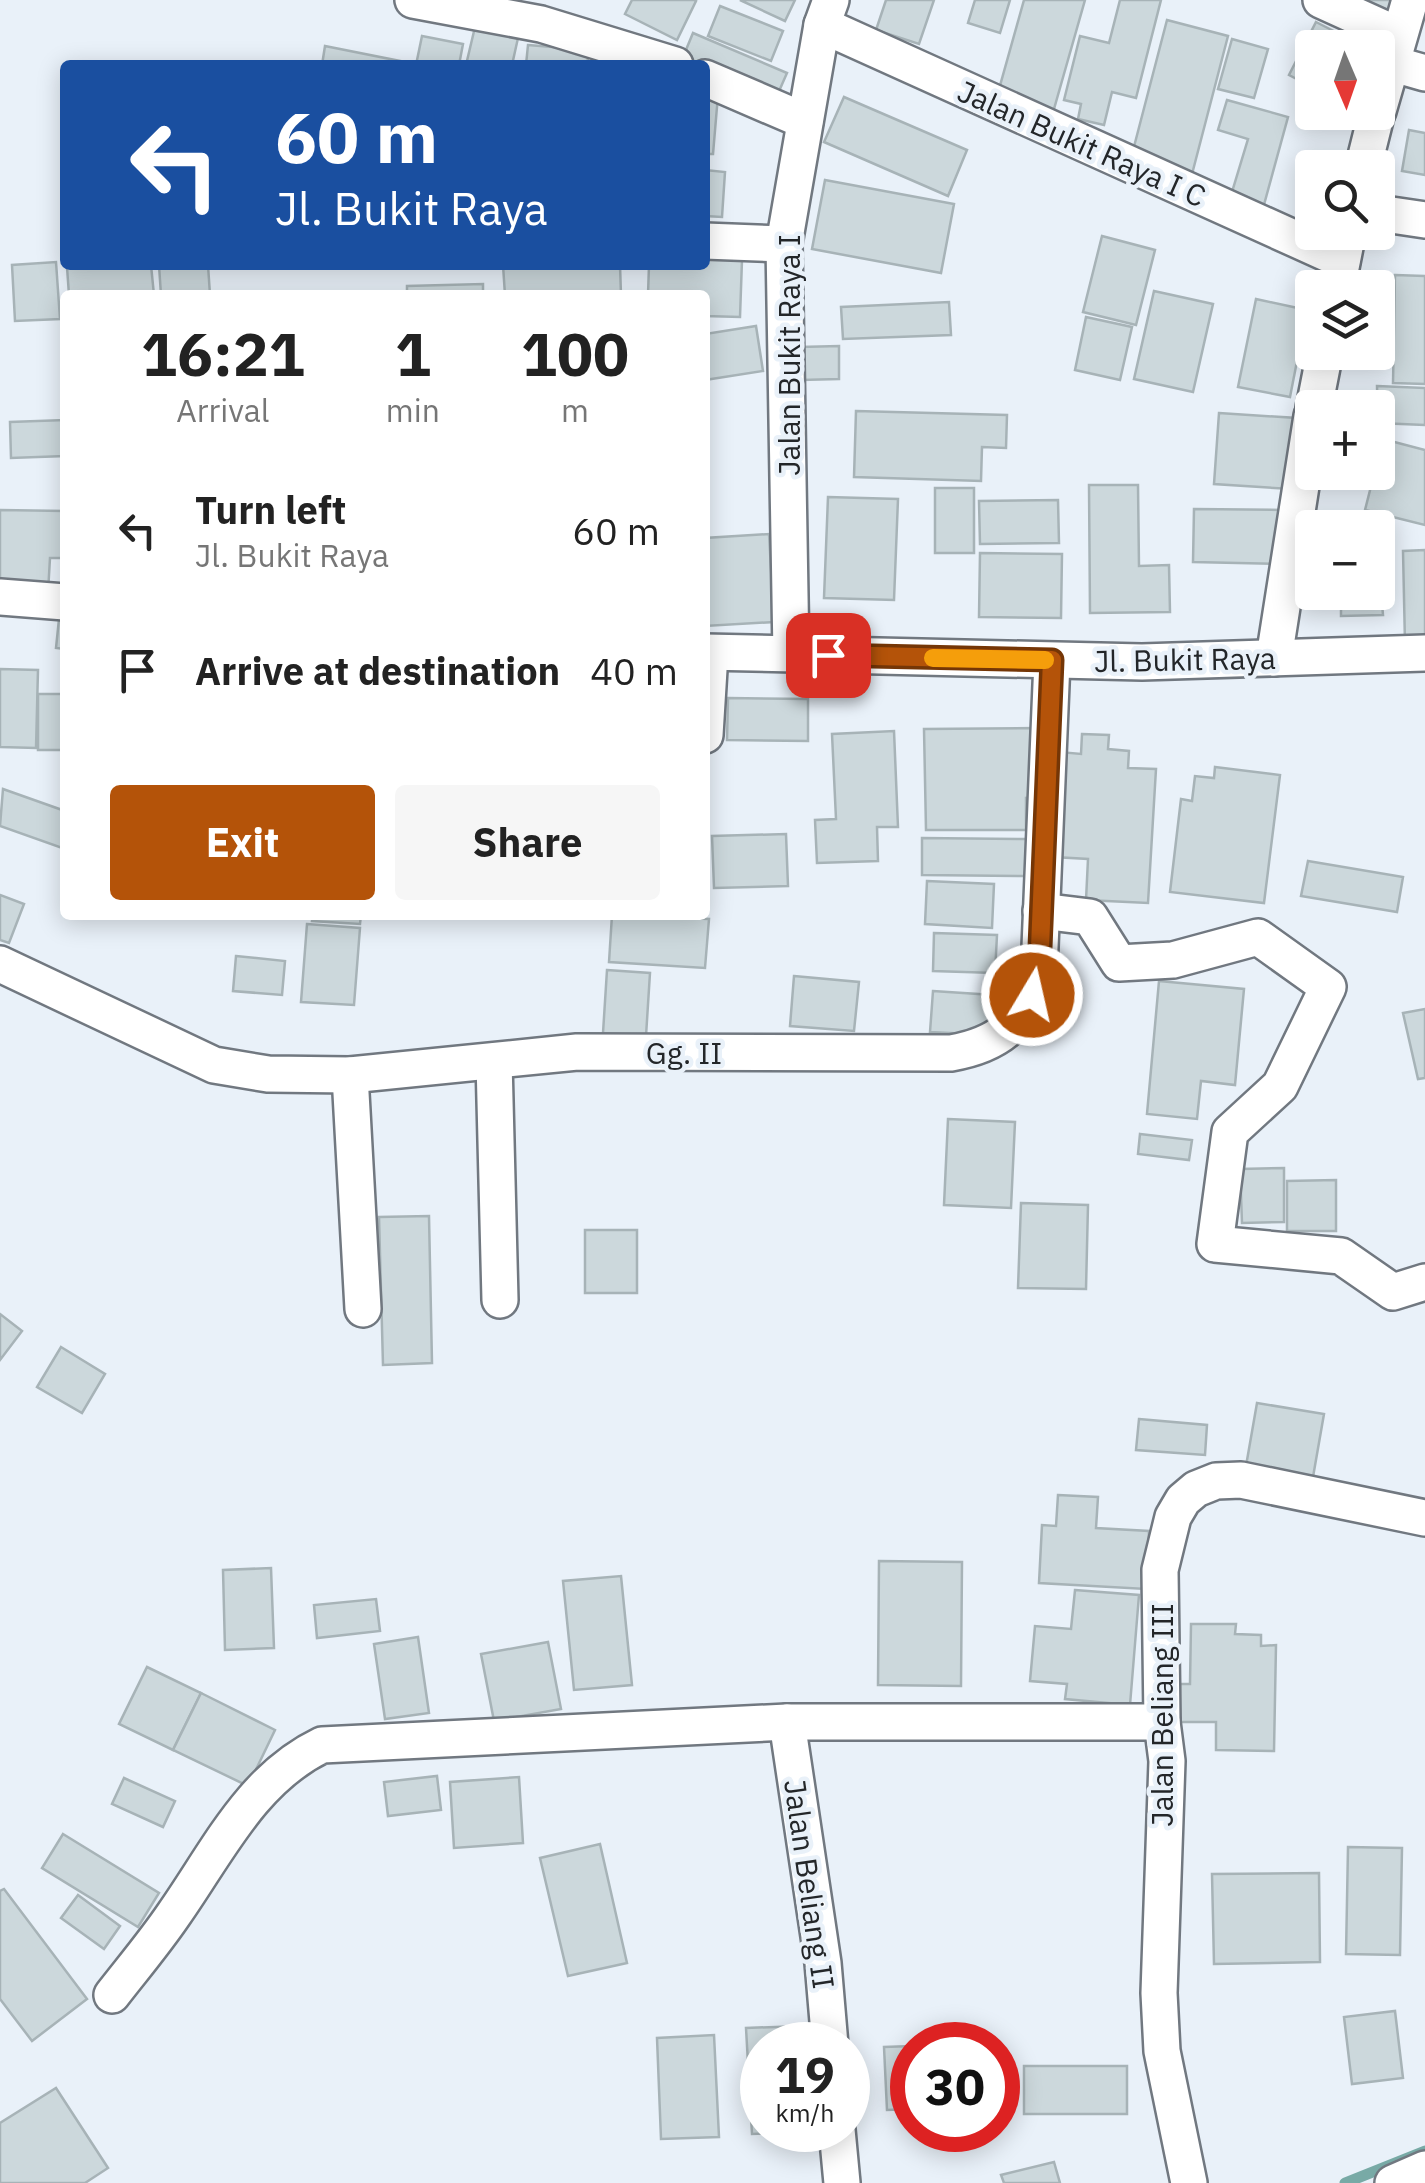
<!DOCTYPE html>
<html lang="en">
<head>
<meta charset="utf-8">
<style>
  body { margin:0; font-family:"IBM Plex Sans",sans-serif; background:#f6f6f6; color:#222; height:100vh; display:flex; flex-direction:column; font-size:38px; white-space:nowrap }
  * { box-sizing:border-box; margin:0 }
  p { font-size:32px; color:#767676 }
  .icon { flex:none; width:55px; height:55px; fill:none; stroke:currentColor; stroke-width:2; stroke-linecap:round; stroke-linejoin:round }
  .map { position:relative; flex:1; overflow:hidden }
  .drawer { position:absolute; left:60px; top:290px; width:650px; height:630px; display:flex; flex-direction:column; background:#fff; border-radius:10px; box-shadow:0 5px 25px #0003 }
  .drawer>* { flex:none }
  .guide { position:absolute; left:60px; top:60px; width:650px; height:210px; border-radius:10px; box-shadow:0 5px 25px #0003; background:#1a4fa0; color:#fff; overflow:hidden }
  .needle { width:65px; rotate:178deg }
  .tools { position:absolute; left:1295px; top:30px; display:grid; gap:20px }
  .tools a { display:grid; place-items:center; width:100px; height:100px; border-radius:10px; background:#fff; box-shadow:0 5px 25px #0003; font-size:50px }
  .speed { position:absolute; left:740px; top:2022px; display:flex; gap:20px; font-size:50px; font-weight:700; text-align:center }
  .speed>* { display:grid; place-content:center; width:130px; height:130px; border-radius:50%; background:#fff; box-shadow:0 5px 25px #0003; line-height:1 }
  .speed small { font-size:25px; font-weight:400 }
  .speed .limit { border:15px solid #d22; background:#fff; color:#111 }
  .pin { position:absolute; display:grid; place-items:center; width:85px; height:85px; color:#fff; margin:-42px; border-radius:20px; box-shadow:0 5px 15px #0006 }
  .me { position:absolute; width:110px; margin:-55px; rotate:9deg; stroke-linejoin:round; filter:drop-shadow(0 0 8px #0008) }
  .turn { display:flex; align-items:center; gap:35px; height:210px; padding:0 50px; font-size:45px }
  .turn .icon { width:130px; height:130px; stroke-width:2.5 }
  .turn b { display:block; font-size:70px; line-height:85px }
  .eta { display:flex; justify-content:space-evenly; align-items:center; height:170px; text-align:center }
  .eta b { font-size:60px; font-weight:700; line-height:70px }
  .button { display:flex; gap:20px; margin-top:auto; padding:20px 50px }
  .button a { flex:1; height:115px; border-radius:10px; background:#b45309; color:#fff; font-size:40px; font-weight:700; line-height:115px; text-align:center }
  .button a+a { background:#f6f6f6; color:#222 }
  ul { padding:0; list-style:none }
  li { display:flex; align-items:center; gap:30px; height:140px; padding:0 50px }
  li div { flex:1 }
  li b { display:block; font-size:38px }
  li em { font-style:normal }
  .map>svg:first-child { display:block }
</style>
</head>
<body>
<div class="map">
<svg width="1425" height="2183" viewBox="0 0 1425 2183">
  <rect width="100%" height="100%" fill="#e9f1f9"/>
  <g fill="none" stroke-linecap="round" stroke-linejoin="round">
    <!-- stream -->
    <path stroke="#78aaa6" stroke-width="11" d="M1345 2183 1425 2151"/>
  </g>
  <!-- building -->
  <g fill="#ccd8dc" stroke="#a7b3b7" stroke-width="2.5">
    <path d="M632 0H694L696 1 677 40 625 14Z"/>
    <path d="M740 0H795L785 21Z"/>
    <path d="M886 0H934L919 44 876 30Z"/>
    <path d="M975 0H1010L1000 33 968 23Z"/>
    <path d="M1024 0H1085L1052 116 996 100Z"/>
    <path d="M1120 0H1161L1136 98 1112 92 1104 125 1078 119 1081 104 1064 100 1080 36 1109 43Z"/>
    <path d="M1353 0H1402L1390 21Z"/>
    <path d="M720 6 783 31 771 61 708 36Z"/>
    <path d="M1167 20 1228 36 1191 178 1130 162Z"/>
    <path d="M1316 22 1367 48H1312V87L1289 75Z"/>
    <path d="M475 27 518 38 512 65H466Z"/>
    <path d="M693 33 787 73 776 98 683 57Z"/>
    <path d="M422 36 463 44 459 65H416Z"/>
    <path d="M1232 39 1268 49 1254 98 1218 89Z"/>
    <path d="M528 45 589 50 587 65H526Z"/>
    <path d="M325 46 410 63 409 65H322Z"/>
    <path d="M705 94 718 95 713 154H705Z"/>
    <path d="M844 97 967 150 948 196 824 142Z"/>
    <path d="M1227 100 1288 117 1262 212 1229 202 1248 139 1218 130Z"/>
    <path d="M1409 130 1425 133V175L1402 171Z"/>
    <path d="M705 170 725 172 722 217 705 216Z"/>
    <path d="M825 180 954 204 941 273 812 249Z"/>
    <path d="M1102 236 1155 250 1136 325 1083 312Z"/>
    <path d="M705 259 742 260 740 317 705 316V295H648L649 265H705Z"/>
    <path d="M56 262 60 319 15 321 12 265Z"/>
    <path d="M151 265 154 295H69L67 267Z"/>
    <path d="M159 265H208L210 295H161Z"/>
    <path d="M503 265H620L621 295H505Z"/>
    <path d="M1395 275 1425 276V384L1393 383Z"/>
    <path d="M483 284V295H407V286Z"/>
    <path d="M1154 291 1213 304 1193 392 1134 379Z"/>
    <path d="M1256 299 1307 310 1290 397 1238 387Z"/>
    <path d="M949 302 951 335 843 339 841 307Z"/>
    <path d="M1086 317 1132 327 1120 380 1075 370Z"/>
    <path d="M756 326 763 371 705 380V334Z"/>
    <path d="M839 346V379L801 380 800 347Z"/>
    <path d="M1377 386 1425 388V425L1378 423Z"/>
    <path d="M856 411 1007 415 1006 448 982 447 981 481 854 477Z"/>
    <path d="M1219 413 1297 418 1291 489 1214 484Z"/>
    <path d="M65 420V456L11 458 10 422Z"/>
    <path d="M1383 439 1425 450V525L1365 510Z"/>
    <path d="M1089 485H1138L1139 566 1169 565 1170 612 1090 613Z"/>
    <rect x="935" y="488" width="39" height="65"/>
    <path d="M828 497 898 499 894 600 824 598Z"/>
    <path d="M1058 500 1059 543 980 544 979 501Z"/>
    <path d="M1194 509 1284 510 1283 564 1193 562Z"/>
    <path d="M0 510 65 511V558H50L48 593 0 592Z"/>
    <path d="M769 534 774 622 705 626V538Z"/>
    <path d="M1425 550V643L1405 644 1403 551Z"/>
    <path d="M980 553 1062 554 1061 618 979 617Z"/>
    <path d="M1378 558 1383 615 1341 616V592H1378Z"/>
    <path d="M59 619 65 620V649L56 648Z"/>
    <path d="M0 669 38 670 36 748 0 747Z"/>
    <rect x="38" y="694" width="27" height="56"/>
    <path d="M728 698 808 699V741L727 740Z"/>
    <path d="M1036 728V797L1026 798V830H926L924 729Z"/>
    <path d="M894 731 898 827H877L878 861 817 863 815 820 836 819 832 734Z"/>
    <path d="M1082 734 1109 735 1108 749 1129 751 1128 768 1156 769 1148 903 1086 900 1088 859 1054 857 1060 752 1081 754Z"/>
    <path d="M1215 767 1280 775 1264 903 1170 892 1181 799 1192 801 1195 776 1214 778Z"/>
    <path d="M3 789 65 811V849L0 826Z"/>
    <path d="M786 834 788 886 714 888 712 836Z"/>
    <path d="M922 838 1029 839V876L922 875Z"/>
    <path d="M1308 861 1403 877 1397 912 1301 896Z"/>
    <path d="M927 881 994 884 992 928 925 924Z"/>
    <path d="M0 895 24 904 9 943 0 940Z"/>
    <path d="M313 915H361L360 924 312 921Z"/>
    <path d="M612 915 709 919 705 968 609 962Z"/>
    <path d="M307 924 360 928 354 1005 301 1002Z"/>
    <path d="M934 933 997 935 995 973 933 971Z"/>
    <path d="M236 956 285 961 282 995 233 991Z"/>
    <path d="M607 970 650 973 646 1036 603 1033Z"/>
    <path d="M794 976 859 982 854 1031 790 1026Z"/>
    <path d="M1159 981 1244 989 1235 1085 1201 1081 1197 1119 1147 1114Z"/>
    <path d="M933 991 993 995 990 1035 930 1032Z"/>
    <path d="M1425 1009V1078L1418 1079 1403 1013Z"/>
    <path d="M948 1119 1015 1122 1011 1208 944 1205Z"/>
    <path d="M1140 1134 1192 1140 1189 1160 1138 1154Z"/>
    <path d="M1284 1168V1222L1242 1223 1240 1169Z"/>
    <path d="M1336 1180V1231H1287V1181Z"/>
    <path d="M1021 1203 1088 1205 1086 1289 1018 1288Z"/>
    <path d="M429 1216 432 1363 383 1365 379 1217Z"/>
    <rect x="585" y="1230" width="52" height="63"/>
    <path d="M0 1314 22 1331 0 1360Z"/>
    <path d="M61 1347 105 1374 82 1413 37 1387Z"/>
    <path d="M1257 1403 1324 1414 1313 1477 1246 1466Z"/>
    <path d="M1139 1419 1207 1425 1205 1455 1136 1450Z"/>
    <path d="M1058 1495 1098 1497 1096 1528 1149 1531 1146 1589 1039 1583 1042 1525 1056 1526Z"/>
    <path d="M879 1561 962 1562 961 1686 878 1685Z"/>
    <path d="M271 1568 274 1648 225 1650 223 1570Z"/>
    <path d="M621 1576 632 1685 574 1690 563 1581Z"/>
    <path d="M1075 1590 1139 1595 1130 1705 1065 1699 1067 1684 1030 1681 1035 1626 1071 1629Z"/>
    <path d="M376 1599 380 1631 317 1638 314 1605Z"/>
    <path d="M1191 1624H1236L1235 1634 1261 1635V1646L1276 1645 1274 1751 1216 1750V1722H1179L1180 1684H1190Z"/>
    <path d="M418 1637 429 1713 385 1719 374 1644Z"/>
    <path d="M548 1642 561 1709 494 1721 481 1654Z"/>
    <path d="M147 1667 201 1693 173 1750 119 1724Z"/>
    <path d="M201 1693 275 1730 248 1786 173 1750Z"/>
    <path d="M437 1776 441 1810 388 1816 384 1782Z"/>
    <path d="M519 1777 523 1843 454 1848 450 1782Z"/>
    <path d="M124 1778 175 1801 163 1827 112 1804Z"/>
    <path d="M63 1834 159 1893 138 1927 42 1868Z"/>
    <path d="M600 1844 627 1963 568 1976 540 1858Z"/>
    <path d="M1348 1847 1402 1848 1400 1955 1346 1954Z"/>
    <path d="M1319 1873 1320 1962 1214 1964 1212 1874Z"/>
    <path d="M4 1889 87 1999 32 2041 0 1999V1891Z"/>
    <path d="M78 1895 120 1926 104 1949 61 1918Z"/>
    <path d="M1395 2011 1403 2078 1352 2084 1344 2017Z"/>
    <path d="M801 2026 802 2030H819L820 2045H762V2130L806 2132 752 2134 746 2028Z"/>
    <path d="M714 2035 719 2137 661 2139 657 2038Z"/>
    <path d="M912 2046V2109L887 2110 884 2047Z"/>
    <rect x="1024" y="2066" width="103" height="48"/>
    <path d="M56 2088 108 2168 85 2183H0V2123Z"/>
    <path d="M1054 2162 1060 2183H1004L1001 2175Z"/>
  </g>
  <g fill="none" stroke-linecap="round" stroke-linejoin="round">
    <defs>
      <g id="minor">
        <path d="M413 0 541 24 675 65"/>
        <path d="M1321 0 1398 35"/>
        <path d="M822 25 1342 260"/>
        <path d="M1390 63 1425 73"/>
        <path d="M705 78 805 121"/>
        <path d="M1378 111 1410 0"/>
        <path d="M1363 168 1377 112"/>
        <path d="M1378 213 1425 220"/>
        <path d="M705 241 784 244"/>
        <path d="M1337 288 1348 232"/>
        <path d="M1314 408 1325 352"/>
        <path d="M0 597 65 602"/>
        <path d="M705 652 1142 662 1425 653"/>
        <path d="M791 654 784 244 822 25 831 0"/>
        <path d="M1274 658 1312 416"/>
        <path d="M705 735 710 653"/>
        <path d="M1041 911 1090 917 1119 963 1173 960 1258 937 1328 987 1280 1086 1230 1132 1215 1244 1341 1256 1393 1292 1425 1282"/>
        <path d="M0 964 214 1065 268 1074 350 1075 577 1052 951 1053C1003 1044 1025 1021 1039 971L1052 661"/>
        <path d="M494 1061 500 1300"/>
        <path d="M350 1075 363 1309"/>
        <path d="M787 1722 823 1963 830 2045"/>
        <path d="M112 1995C133 1968 155 1942 174 1914 217 1853 251 1779 322 1745L787 1722H1162"/>
        <path d="M837 2130 842 2183"/>
        <path d="M1189 2183 1162 2051 1159 1993 1167 1761 1162 1722 1160 1570 1173 1517 1183 1500 1196 1489 1216 1481 1241 1480 1425 1518"/>
        <path d="M1393 2183 1425 2169"/>
      </g>
    </defs>
    <!-- minor casing -->
    <use href="#minor" stroke="#717880" stroke-width="40"/>
    <!-- minor -->
    <use href="#minor" stroke="#fff" stroke-width="35"/>
  </g>
  <g fill="none" stroke-linecap="round" stroke-linejoin="round">
    <defs>
      <path id="route" d="M828 655 1052 660 1039 971 1032 995"/>
    </defs>
    <!-- route casing -->
    <use href="#route" stroke="#753606" stroke-width="25"/>
    <!-- route -->
    <use href="#route" stroke="#b45309" stroke-width="18"/>
    <!-- slow -->
    <path stroke="#f59e0b" stroke-width="18" d="M933 658 1045 660"/>
  </g>
  <g text-anchor="middle" dominant-baseline="central" stroke-width="9" stroke-linejoin="round" paint-order="stroke">
    <!-- street labels -->
    <g font-size="30" fill="#232629" stroke="#e9f1f9">
      <text transform="translate(1082 143) rotate(24)">Jalan Bukit Raya I C</text>
      <text transform="translate(788 355) rotate(-90)">Jalan Bukit Raya I</text>
      <text transform="translate(1185 659) rotate(-1)">Jl. Bukit Raya</text>
      <text x="684" y="1052">Gg. II</text>
      <text transform="translate(1161 1715) rotate(-90)">Jalan Beliang III</text>
      <text transform="translate(810 1884) rotate(82)">Jalan Beliang II</text>
    </g>
  </g>
</svg>
<div class="tools">
<a><svg class="needle" viewBox="-14 -14 28 28"><path d="M0-13l5 13h-10z" fill="#e53935"/><path d="M0 13l5-13h-10z" fill="#767676"/></svg></a>
<a><svg class="icon" aria-label="search" viewBox="0 0 24 24"><circle cx="10" cy="10" r="6"/><path d="M15 15l6 6"/></svg></a>
<a><svg class="icon" aria-label="layers" viewBox="0 0 24 24"><path d="M12 4l9 5-9 5-9-5zM3 14l9 5 9-5"/></svg></a>
<a>+</a>
<a>−</a>
</div>
<div class="speed"><div>19<small>km/h</small></div><div class="limit">30</div></div>
<div class="pin" style="left:828px;top:655px;background:#d93025"><svg class="icon" aria-label="arrive" viewBox="0 0 24 24"><path d="M6 21V4h12l-3 4 3 4H6"/></svg></div>
<svg class="me" style="left:1032px;top:995px" viewBox="-20 -20 40 40"><circle r="17" fill="#b45309" stroke="#fff" stroke-width="3"/><path d="M0-11L8 9 0 5-8 9z" fill="#fff"/></svg>
<div class="guide">
<div class="turn"><svg class="icon" aria-label="left" viewBox="0 0 24 24"><path d="M17 20v-9H6M10 6l-5 5 5 5"/></svg><div><b>60 m</b>Jl. Bukit Raya</div></div>
</div>
<section class="drawer">
<div class="eta">
<div><b>16:21</b><p>Arrival</p></div>
<div><b>1</b><p>min</p></div>
<div><b>100</b><p>m</p></div>
</div>
<ul>
<li><svg class="icon" aria-label="left" viewBox="0 0 24 24"><path d="M17 20v-9H6M10 6l-5 5 5 5"/></svg><div><b>Turn left</b><p>Jl. Bukit Raya</p></div><em>60 m</em></li>
<li><svg class="icon" aria-label="arrive" viewBox="0 0 24 24"><path d="M6 21V4h12l-3 4 3 4H6"/></svg><div><b>Arrive at destination</b></div><em>40 m</em></li>
</ul>
<div class="button"><a>Exit</a><a>Share</a></div>
</section>
</div>
</body>
</html>
